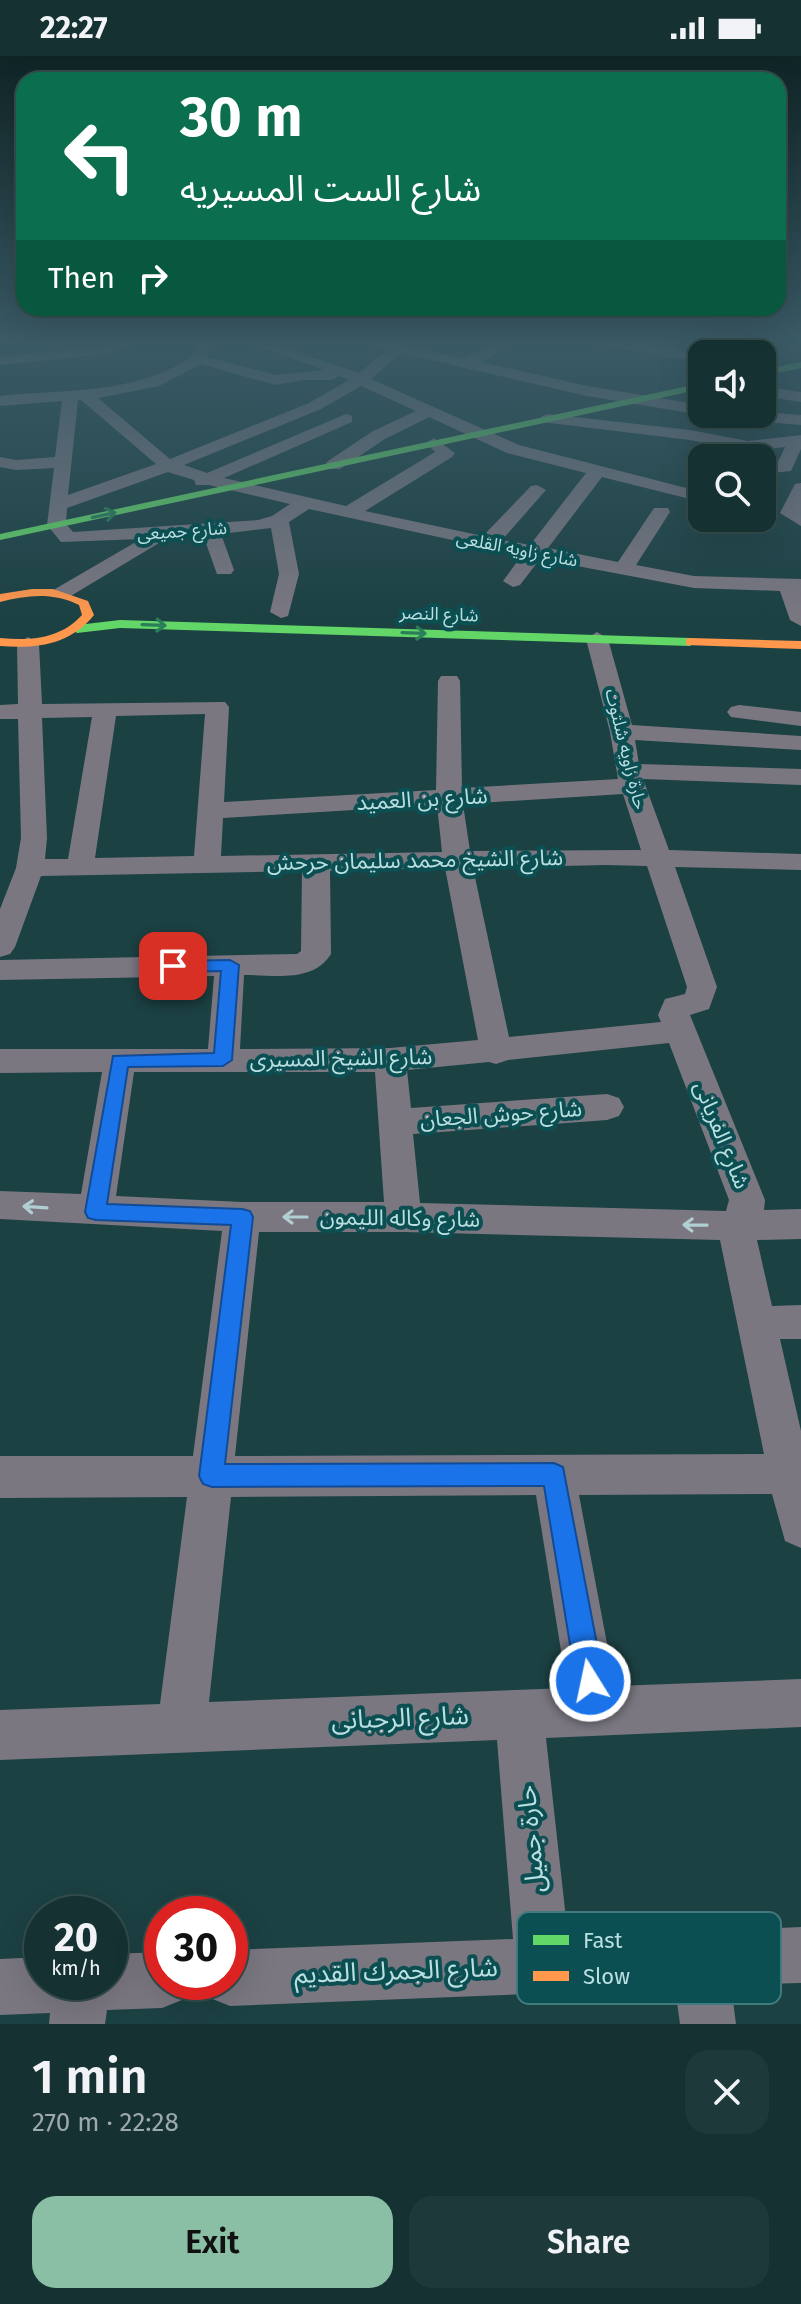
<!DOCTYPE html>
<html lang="en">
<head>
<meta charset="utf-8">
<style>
  body { margin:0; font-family:"Fira Sans","Noto Sans Arabic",sans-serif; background:#1e393a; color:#f1f3f6; height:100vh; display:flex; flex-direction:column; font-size:30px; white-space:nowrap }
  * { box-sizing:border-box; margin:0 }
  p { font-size:26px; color:#9da9ac }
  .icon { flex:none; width:44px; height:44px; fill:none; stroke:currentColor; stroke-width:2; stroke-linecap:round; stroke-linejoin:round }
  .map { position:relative; height:1968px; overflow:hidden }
  .sheet { display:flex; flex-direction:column; background:#153132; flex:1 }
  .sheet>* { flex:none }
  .banner { position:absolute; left:16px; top:16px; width:770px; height:244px; border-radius:24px; box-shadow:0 8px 32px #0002,0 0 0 2px #344c4d; background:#0b6e4f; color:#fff; overflow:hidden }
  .buttons { position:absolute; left:688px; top:284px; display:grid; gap:16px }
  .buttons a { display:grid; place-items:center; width:88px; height:88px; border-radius:16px; background:#153132; box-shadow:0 8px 32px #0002,0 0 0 2px #344c4d; font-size:40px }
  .speed { position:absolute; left:24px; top:1840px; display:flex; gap:16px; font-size:40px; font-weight:700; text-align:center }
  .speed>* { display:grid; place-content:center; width:104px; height:104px; border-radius:50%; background:#153132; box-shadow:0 8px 32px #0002,0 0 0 2px #344c4d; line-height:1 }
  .speed small { font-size:20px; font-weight:400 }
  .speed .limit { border:12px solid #d22; background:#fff; color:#111 }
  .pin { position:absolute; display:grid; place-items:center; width:68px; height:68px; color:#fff; margin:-34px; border-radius:16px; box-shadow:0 4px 12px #0006 }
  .me { position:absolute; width:88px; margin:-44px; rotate:350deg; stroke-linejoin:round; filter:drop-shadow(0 0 6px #0008) }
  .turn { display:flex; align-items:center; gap:28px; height:168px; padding:0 32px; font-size:36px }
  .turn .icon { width:104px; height:104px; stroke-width:2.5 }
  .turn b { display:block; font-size:56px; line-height:68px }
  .then { display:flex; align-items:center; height:76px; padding:0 32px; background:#0003; gap:16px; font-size:30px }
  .round { display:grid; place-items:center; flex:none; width:84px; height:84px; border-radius:24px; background:#1e393a }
  .head { display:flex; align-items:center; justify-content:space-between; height:136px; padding:0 32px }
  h1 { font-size:48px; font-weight:600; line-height:60px }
  .primary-button { display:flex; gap:16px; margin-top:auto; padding:16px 32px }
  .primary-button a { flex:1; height:92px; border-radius:24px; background:#8abfa5; color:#111; font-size:32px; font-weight:600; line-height:92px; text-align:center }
  .primary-button a+a { background:#1e393a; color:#f1f3f6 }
  .status { display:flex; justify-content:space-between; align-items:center; height:56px; padding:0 40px; background:#153132; direction:ltr }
  .status svg { height:22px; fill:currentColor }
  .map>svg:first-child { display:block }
</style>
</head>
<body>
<div class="status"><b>22:27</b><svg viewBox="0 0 49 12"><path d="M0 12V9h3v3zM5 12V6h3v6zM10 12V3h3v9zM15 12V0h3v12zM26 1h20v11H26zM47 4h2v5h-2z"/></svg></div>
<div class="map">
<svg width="801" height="1968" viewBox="0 0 801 1968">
  <rect width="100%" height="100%" fill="#1c4143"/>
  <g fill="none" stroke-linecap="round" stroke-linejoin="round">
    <!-- street -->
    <g fill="#7a7781" fill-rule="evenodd">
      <path d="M128 283H153L106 298 0 309V301L105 290Z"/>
      <path d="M205 283H224L207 294V301L276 319 324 314 238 283H260L359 317 387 294 352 283H380L465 303 502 283H521L481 306 587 330 702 349V358H705L702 359 587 340 401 297 371 323 519 389 702 436V446L602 421 548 492 618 506 654 452H668L670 456 636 509 694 520 801 523V570L790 564 780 535 694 532 540 503 520 529 513 531 503 525 522 499 309 453 289 466 299 518 288 560 281 562 270 556 279 518 271 472 221 478 234 514 231 518H217L203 479 169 481 69 541H55L52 537 55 533 141 483 61 486 47 469 54 412 16 414 0 411V401L16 404 55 401 62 345 0 350V340C67 333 133 339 192 301L195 289ZM201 308 276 329 302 324H332L339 320 349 324 309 347 170 403 98 342 159 330ZM361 330 416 355 373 375 328 405 325 409 328 413H340L385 383 429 361 507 397 586 417 530 489 502 484 546 434 537 429 531 430 483 480 365 455 452 401 455 397 434 382 426 387 435 396 346 450 224 422 352 366V360L346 358 207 417 184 409 321 353ZM78 344H81L156 408 68 439ZM168 416 194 424 196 429H209L290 448 272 460 258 464 73 476 66 468 67 452Z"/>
      <path d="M578 283H614L704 298 702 306 585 287Z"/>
      <path d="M762 330 801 336V346L762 340Z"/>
      <path d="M762 356 801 359V369L729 363 721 358Z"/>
      <path d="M548 358 690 374 748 385 801 379V393L791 415 762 418V408L778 406 785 391 748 395 690 384 542 366V360Z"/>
      <path d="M801 427V470L780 457 795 428Z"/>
      <path d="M734 462H752L744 478H730L727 474Z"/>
      <path d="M597 576 608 583 632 669 801 680V694L635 684 639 708 801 713V729L643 723 669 794 801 798V814L675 811 717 931 709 953 690 959 765 1144 764 1154 801 1153V1183L757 1184 772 1250 801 1249V1283H780L801 1375V1492L785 1485 772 1438 579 1439 615 1630 801 1623V1671L546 1682 568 1881 801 1871V1927L731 1929 736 1968H680L675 1932 230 1950 210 1942 204 1926H230V1894L513 1883 497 1684 0 1704V1654L160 1648 187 1441 0 1442V1400H193L222 1175 0 1163V1135L81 1138 102 1016 0 1017V993H208L214 920 0 924V904L297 898 301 895 302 815 41 820 15 891 10 898 0 901V853L16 812 21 782 18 663H0V649L18 648 17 588 28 581 39 588 42 648 225 646 229 651 224 746 436 734 438 625 441 620H457L460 625 462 732 618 723 610 676 586 583ZM205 658 194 800 95 802 116 660ZM92 661 68 803H45L47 782 42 662ZM623 738 641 794 470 795 463 748ZM437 749 442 796 221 800 223 762ZM605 809 647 810 687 931 685 938 665 943 658 959 661 966 509 981 473 812ZM445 812 478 984 390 992 240 993 244 919C274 919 313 927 331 898L330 815ZM669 987 729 1144 726 1155 420 1147 413 1078 607 1064 619 1060 624 1051 619 1042 607 1038 411 1052 407 1014 489 1006 496 1008 508 1004ZM134 1016H375L384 1146H242L116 1140ZM259 1176H403L720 1184 764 1398 235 1400ZM536 1439 567 1632 209 1646 231 1441Z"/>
      <path d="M739 649 801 656V670L731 661 727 656 731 651Z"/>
      <path d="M162 1896V1926H189L182 1944 162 1952 107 1954 105 1968H49L50 1957 0 1959V1903L42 1901V1926H110V1898Z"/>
    </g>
    <!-- fast -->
    <g fill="#63d668" fill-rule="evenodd">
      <path d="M801 306V312L762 320V314Z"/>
      <path d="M702 327V333L0 484V478Z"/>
      <path d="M120 564 690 582 696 586 690 590 120 572 77 577 71 573 77 569Z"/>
    </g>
    <!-- slow -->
    <g fill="#ff974d" fill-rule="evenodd">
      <path d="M53 533 88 545 94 559C70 589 36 593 0 590V582C31 585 60 583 82 559L79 549C53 536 27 539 0 546V538L32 533Z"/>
      <path d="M690 582 801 585V593L686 589V583Z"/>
    </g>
  </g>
  <!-- one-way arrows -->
  <defs><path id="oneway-shaft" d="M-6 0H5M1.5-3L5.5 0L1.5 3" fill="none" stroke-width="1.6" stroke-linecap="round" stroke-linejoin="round" transform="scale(2)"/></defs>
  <g stroke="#2a7e5a">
    <use href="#oneway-shaft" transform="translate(104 459) rotate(-12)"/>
    <use href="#oneway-shaft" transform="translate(154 569) rotate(2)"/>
    <use href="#oneway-shaft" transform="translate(414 577) rotate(2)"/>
  </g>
  <g stroke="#b0cfd3">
    <use href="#oneway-shaft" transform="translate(35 1151) rotate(-176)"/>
    <use href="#oneway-shaft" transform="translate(295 1161) rotate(180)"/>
    <use href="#oneway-shaft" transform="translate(695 1169) rotate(-179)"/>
  </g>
  <!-- sky -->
  <linearGradient id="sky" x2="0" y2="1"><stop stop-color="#0f2425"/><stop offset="0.51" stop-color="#3a5a66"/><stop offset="1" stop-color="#3a5a66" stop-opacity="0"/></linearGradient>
  <rect width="801" height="559" fill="url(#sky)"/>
  <!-- route -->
  <path fill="#1a73e8" stroke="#114b97" stroke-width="2" d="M230 904 239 909 232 1004 223 1010 128 1011 107 1148 242 1153 250 1155 253 1161 225 1408 554 1407 563 1411 604 1625 600 1635 590 1639 580 1635 576 1625 544 1430 212 1431 203 1428 199 1420 231 1169 96 1164 88 1162 85 1156 113 1000 214 997 221 915 173 916 164 910 173 905Z"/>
  <g text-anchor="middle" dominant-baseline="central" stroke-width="8" stroke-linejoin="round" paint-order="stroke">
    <!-- far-street labels -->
    <g font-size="18" fill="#badfe1" stroke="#0c4f53">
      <text transform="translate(182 475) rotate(-4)">شارع جميعى</text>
      <text transform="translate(517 493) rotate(11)">شارع زاويه القلعى</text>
      <text transform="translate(439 558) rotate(2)">شارع النصر</text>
      <text transform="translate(626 693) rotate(76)">حارة زاويه شلتوت</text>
    </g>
    <!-- street labels -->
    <g font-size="22" fill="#badfe1" stroke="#0c4f53">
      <text transform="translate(422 743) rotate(-3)">شارع بن العميد</text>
      <text transform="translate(415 804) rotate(-1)">شارع الشيخ محمد سليمان حرحش</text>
      <text transform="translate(341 1002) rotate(-1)">شارع الشيخ المسيرى</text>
      <text transform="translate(501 1058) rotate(-4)">شارع حوش الجعان</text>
      <text transform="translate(722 1079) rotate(68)">شارع الفريانى</text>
      <text transform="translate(400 1162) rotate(1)">شارع وكاله الليمون</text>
    </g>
    <!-- near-street labels -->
    <g font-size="26" fill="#badfe1" stroke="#0c4f53">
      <text transform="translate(400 1662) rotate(-2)">شارع الرجبانى</text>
      <text transform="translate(531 1783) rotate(-95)">حارة جميل</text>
      <text transform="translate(396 1915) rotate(-2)">شارع الجمرك القديم</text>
    </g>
  </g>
  <!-- legend -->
  <rect x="517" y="1856" width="264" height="92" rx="12" fill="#0c4f53" stroke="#407a7e" stroke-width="2"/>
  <rect x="533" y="1879" width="36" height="10" fill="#63d668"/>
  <rect x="533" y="1915" width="36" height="10" fill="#ff974d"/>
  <g font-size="22" fill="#badfe1">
    <text x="583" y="1892">Fast</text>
    <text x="583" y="1928">Slow</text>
  </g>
</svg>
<div class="buttons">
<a><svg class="icon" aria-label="sound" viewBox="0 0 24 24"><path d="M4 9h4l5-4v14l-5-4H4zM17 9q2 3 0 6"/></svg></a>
<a><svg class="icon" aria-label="search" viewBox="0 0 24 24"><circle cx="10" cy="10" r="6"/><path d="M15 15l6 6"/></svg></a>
</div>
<div class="speed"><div>20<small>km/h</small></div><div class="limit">30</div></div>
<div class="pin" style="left:173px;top:910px;background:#d93025"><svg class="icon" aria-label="arrive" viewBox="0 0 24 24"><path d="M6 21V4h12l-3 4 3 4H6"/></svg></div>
<svg class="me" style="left:590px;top:1625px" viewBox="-20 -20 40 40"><circle r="17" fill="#1a73e8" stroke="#fff" stroke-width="3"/><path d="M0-11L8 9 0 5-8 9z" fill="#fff"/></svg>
<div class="banner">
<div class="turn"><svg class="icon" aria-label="left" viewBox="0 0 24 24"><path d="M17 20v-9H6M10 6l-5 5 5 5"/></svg><div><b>30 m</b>شارع الست المسيريه</div></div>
<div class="then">Then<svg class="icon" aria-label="right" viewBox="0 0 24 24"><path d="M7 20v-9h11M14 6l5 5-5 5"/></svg></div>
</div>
</div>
<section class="sheet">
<div class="head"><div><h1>1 min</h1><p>270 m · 22:28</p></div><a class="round"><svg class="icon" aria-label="close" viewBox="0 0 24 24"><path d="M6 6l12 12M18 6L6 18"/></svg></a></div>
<div class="primary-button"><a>Exit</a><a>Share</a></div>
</section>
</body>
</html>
